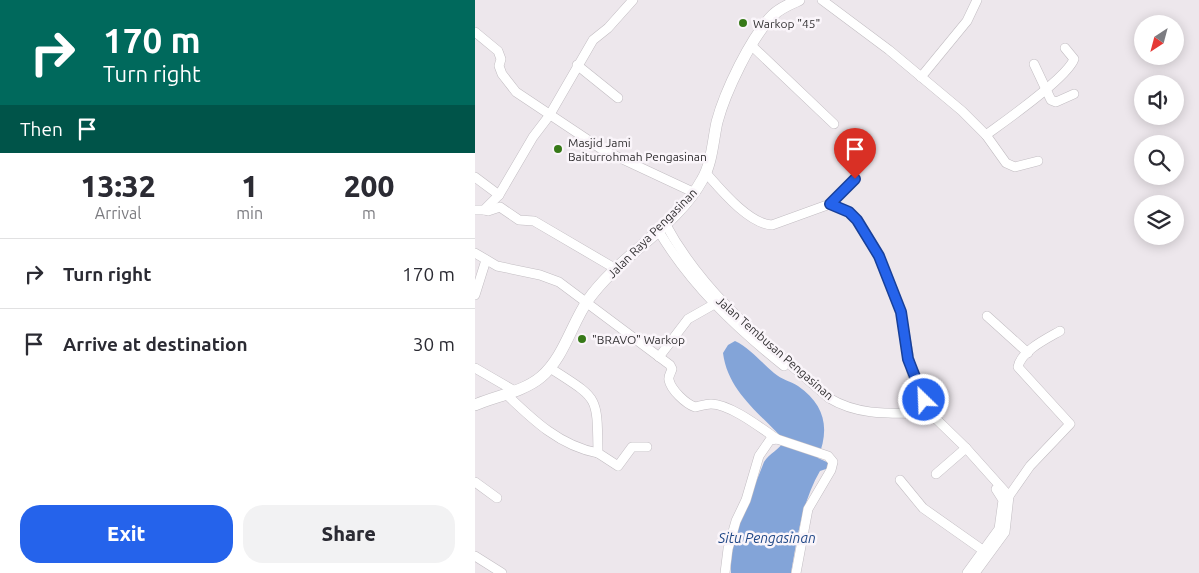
<!DOCTYPE html>
<html lang="en">
<head>
<meta charset="utf-8">
<style>
  body { margin:0; font-family:Ubuntu,sans-serif; background:#f2f2f3; color:#2b2b33; height:100vh; display:flex; flex-direction:column; font-size:19px; white-space:nowrap }
  * { box-sizing:border-box; margin:0 }
  p { font-size:16px; color:#7c7c81 }
  .icon { flex:none; width:28px; height:28px; fill:none; stroke:currentColor; stroke-width:2; stroke-linecap:round; stroke-linejoin:round }
  .map { position:relative; flex:1; overflow:hidden }
  .side { display:flex; flex-direction:column; background:#fff; width:475px }
  .side>* { flex:none }
  .top-card { background:#00695c; color:#fff; overflow:hidden }
  .needle { width:32px; rotate:216deg }
  .buttons { position:absolute; left:659px; top:15px; display:grid; gap:10px }
  .buttons a { display:grid; place-items:center; width:50px; height:50px; border-radius:50%; background:#fff; box-shadow:0 2px 12px #0003; font-size:25px }
  .pin { position:absolute; display:grid; place-items:center; width:42px; height:42px; color:#fff; margin:-51px -21px; border-radius:50% 50% 50% 0; rotate:-45deg; box-shadow:0 0 5px #0007 }
  .pin .icon { rotate:45deg }
  .me { position:absolute; width:55px; margin:-28px; rotate:336deg; stroke-linejoin:round; filter:drop-shadow(0 0 4px #0008) }
  .turn { display:flex; align-items:center; gap:18px; height:105px; padding:0 20px; font-size:22px }
  .turn .icon { width:65px; height:65px; stroke-width:2.5 }
  .turn b { display:block; font-size:35px; line-height:42px }
  .then { display:flex; align-items:center; height:48px; padding:0 20px; background:#0003; gap:10px; font-size:19px }
  .eta { display:flex; justify-content:space-evenly; align-items:center; height:85px; text-align:center }
  .eta b { font-size:30px; font-weight:800; line-height:35px }
  .primary-button { display:flex; gap:10px; margin-top:auto; padding:10px 20px }
  .primary-button a { flex:1; height:58px; border-radius:20px; background:#2563eb; color:#fff; font-size:20px; font-weight:800; line-height:58px; text-align:center }
  .primary-button a+a { background:#f2f2f3; color:#2b2b33 }
  ul { padding:0; list-style:none }
  li { display:flex; align-items:center; gap:15px; height:70px; padding:0 20px; border-top:1px solid #e1e1e2 }
  li div { flex:1 }
  li b { display:block; font-size:19px }
  li em { font-style:normal }
  main { display:flex; flex:1; min-height:0 }
  .map>svg:first-child { display:block }
</style>
</head>
<body>
<main>
<section class="side">
<div class="top-card">
<div class="turn"><svg class="icon" aria-label="right" viewBox="0 0 24 24"><path d="M7 20v-9h11M14 6l5 5-5 5"/></svg><div><b>170 m</b>Turn right</div></div>
<div class="then">Then<svg class="icon" aria-label="arrive" viewBox="0 0 24 24"><path d="M6 21V4h12l-3 4 3 4H6"/></svg></div>
</div>
<div class="eta">
<div><b>13:32</b><p>Arrival</p></div>
<div><b>1</b><p>min</p></div>
<div><b>200</b><p>m</p></div>
</div>
<ul>
<li><svg class="icon" aria-label="right" viewBox="0 0 24 24"><path d="M7 20v-9h11M14 6l5 5-5 5"/></svg><div><b>Turn right</b></div><em>170 m</em></li>
<li><svg class="icon" aria-label="arrive" viewBox="0 0 24 24"><path d="M6 21V4h12l-3 4 3 4H6"/></svg><div><b>Arrive at destination</b></div><em>30 m</em></li>
</ul>
<div class="primary-button"><a>Exit</a><a>Share</a></div>
</section>
<div class="map">
<svg width="724" height="573" viewBox="0 0 724 573">
  <rect width="100%" height="100%" fill="#ede7ec"/>
  <!-- water -->
  <path fill="#83a4d8" d="M260 341C275 348 287 363 299 373 307 380 315 381 323 386 350 405 355 428 343 458L354 463V468L345 471C327 502 322 539 316 573H256C254 535 276 497 289 462 294 453 305 450 309 440 286 414 253 392 248 353L253 345Z"/>
  <g fill="none" stroke-linecap="round" stroke-linejoin="round">
    <defs>
      <g id="street">
        <path d="M347 0 414 50 487 111 511 135 531 163 540 167 563 161"/>
        <path d="M0 32 23 51 26 59 24 66 27 74 41 92 128 150 220 193"/>
        <path d="M277 46 359 124"/>
        <path d="M559 64 576 100 581 102 599 94"/>
        <path d="M102 65 143 98"/>
        <path d="M446 77 492 21 502 0"/>
        <path d="M511 135C530 121 592 78 599 59L590 48"/>
        <path d="M231 173C246 190 274 224 297 225L355 204 374 212 382 220 404 256 426 312 437 374 455 413 453 418"/>
        <path d="M0 177 24 195"/>
        <path d="M355 204 380 179"/>
        <path d="M0 210H9L24 195 58 137 74 116 118 40 133 28 158 0"/>
        <path d="M9 210 13 211 25 207 44 220 59 221 141 269"/>
        <path d="M190 223C228 295 293 345 354 398 385 417 420 413 455 413L491 448 534 496 530 532 500 573"/>
        <path d="M183 230C215 284 260 327 309 366"/>
        <path d="M0 253 22 266 65 275 84 282 195 365 197 369C196 373 193 376 194 380 196 390 211 404 220 407 225 406 231 404 236 404 255 404 286 428 302 439"/>
        <path d="M0 295 11 260"/>
        <path d="M512 316 553 353"/>
        <path d="M184 357 213 319 243 302"/>
        <path d="M0 368 38 390"/>
        <path d="M75 368C124 400 122 394 123 453L143 466 157 447H172"/>
        <path d="M31 394C58 420 85 446 123 453"/>
        <path d="M461 474 491 448"/>
        <path d="M425 480 448 508 509 551"/>
        <path d="M0 482 22 498"/>
        <path d="M531 498 534 496 555 466 595 424 543 367C546 351 571 339 585 331"/>
        <path d="M0 556 27 573"/>
        <path d="M250 573 253 549 261 521 271 500 284 456 295 440 302 439 353 456 358 462 356 470 333 509 321 573"/>
        <path d="M492 573 524 529 528 500 521 489"/>
      </g>
      <path id="secondary" d="M0 405C21 396 48 392 66 377 89 357 96 325 113 300 144 256 202 226 227 180 237 164 238 140 242 122 250 92 276 37 298 15 305 8 315 4 324 0"/>
    </defs>
    <!-- street casing -->
    <use href="#street" stroke="#c2bdc2" stroke-width="10"/>
    <!-- secondary casing -->
    <use href="#secondary" stroke="#c2bdc2" stroke-width="12"/>
    <!-- street -->
    <use href="#street" stroke="#fff" stroke-width="9"/>
    <!-- secondary -->
    <use href="#secondary" stroke="#fff" stroke-width="11"/>
  </g>
  <g fill="none" stroke-linecap="round" stroke-linejoin="round">
    <defs>
      <path id="route" d="M380 179 355 204 374 212 382 220 404 256 426 312 433 359 449 400"/>
    </defs>
    <!-- route casing -->
    <use href="#route" stroke="#184099" stroke-width="12"/>
    <!-- route -->
    <use href="#route" stroke="#2563eb" stroke-width="9"/>
  </g>
  <!-- markers -->
  <g fill="#377918" stroke="#faf5fa" stroke-width="2">
    <circle cx="268" cy="23" r="5"/>
    <circle cx="83" cy="149" r="5"/>
    <circle cx="107" cy="339" r="5"/>
  </g>
  <g text-anchor="middle" dominant-baseline="central" stroke-width="5" stroke-linejoin="round" paint-order="stroke">
    <!-- poi labels -->
    <g font-size="12" fill="#323032" stroke="#faf5fa" text-anchor="start">
      <text x="278" y="23">Warkop "45"</text>
      <text x="93" y="142">Masjid Jami<tspan x="93" dy="14">Baiturrohmah Pengasinan</tspan></text>
      <text x="117" y="339">"BRAVO" Warkop</text>
    </g>
    <!-- street labels -->
    <g font-size="12" fill="#323032" stroke="#faf5fa">
      <text transform="translate(177 233) rotate(-45)">Jalan Raya Pengasinan</text>
      <text transform="translate(300 348) rotate(41)">Jalan Tembusan Pengasinan</text>
    </g>
    <!-- water labels -->
    <g font-size="14" font-style="italic" fill="#204887" stroke="#faf5fa">
      <text x="292" y="538">Situ Pengasinan</text>
    </g>
  </g>
</svg>
<div class="buttons">
<a><svg class="needle" viewBox="-14 -14 28 28"><path d="M0-13l5 13h-10z" fill="#e53935"/><path d="M0 13l5-13h-10z" fill="#7c7c81"/></svg></a>
<a><svg class="icon" aria-label="sound" viewBox="0 0 24 24"><path d="M4 9h4l5-4v14l-5-4H4zM17 9q2 3 0 6"/></svg></a>
<a><svg class="icon" aria-label="search" viewBox="0 0 24 24"><circle cx="10" cy="10" r="6"/><path d="M15 15l6 6"/></svg></a>
<a><svg class="icon" aria-label="layers" viewBox="0 0 24 24"><path d="M12 4l9 5-9 5-9-5zM3 14l9 5 9-5"/></svg></a>
</div>
<div class="pin" style="left:380px;top:179px;background:#d93025"><svg class="icon" aria-label="arrive" viewBox="0 0 24 24"><path d="M6 21V4h12l-3 4 3 4H6"/></svg></div>
<svg class="me" style="left:449px;top:400px" viewBox="-20 -20 40 40"><circle r="17" fill="#2563eb" stroke="#fff" stroke-width="3"/><path d="M0-11L8 9 0 5-8 9z" fill="#fff"/></svg>
</div>
</main>
</body>
</html>
